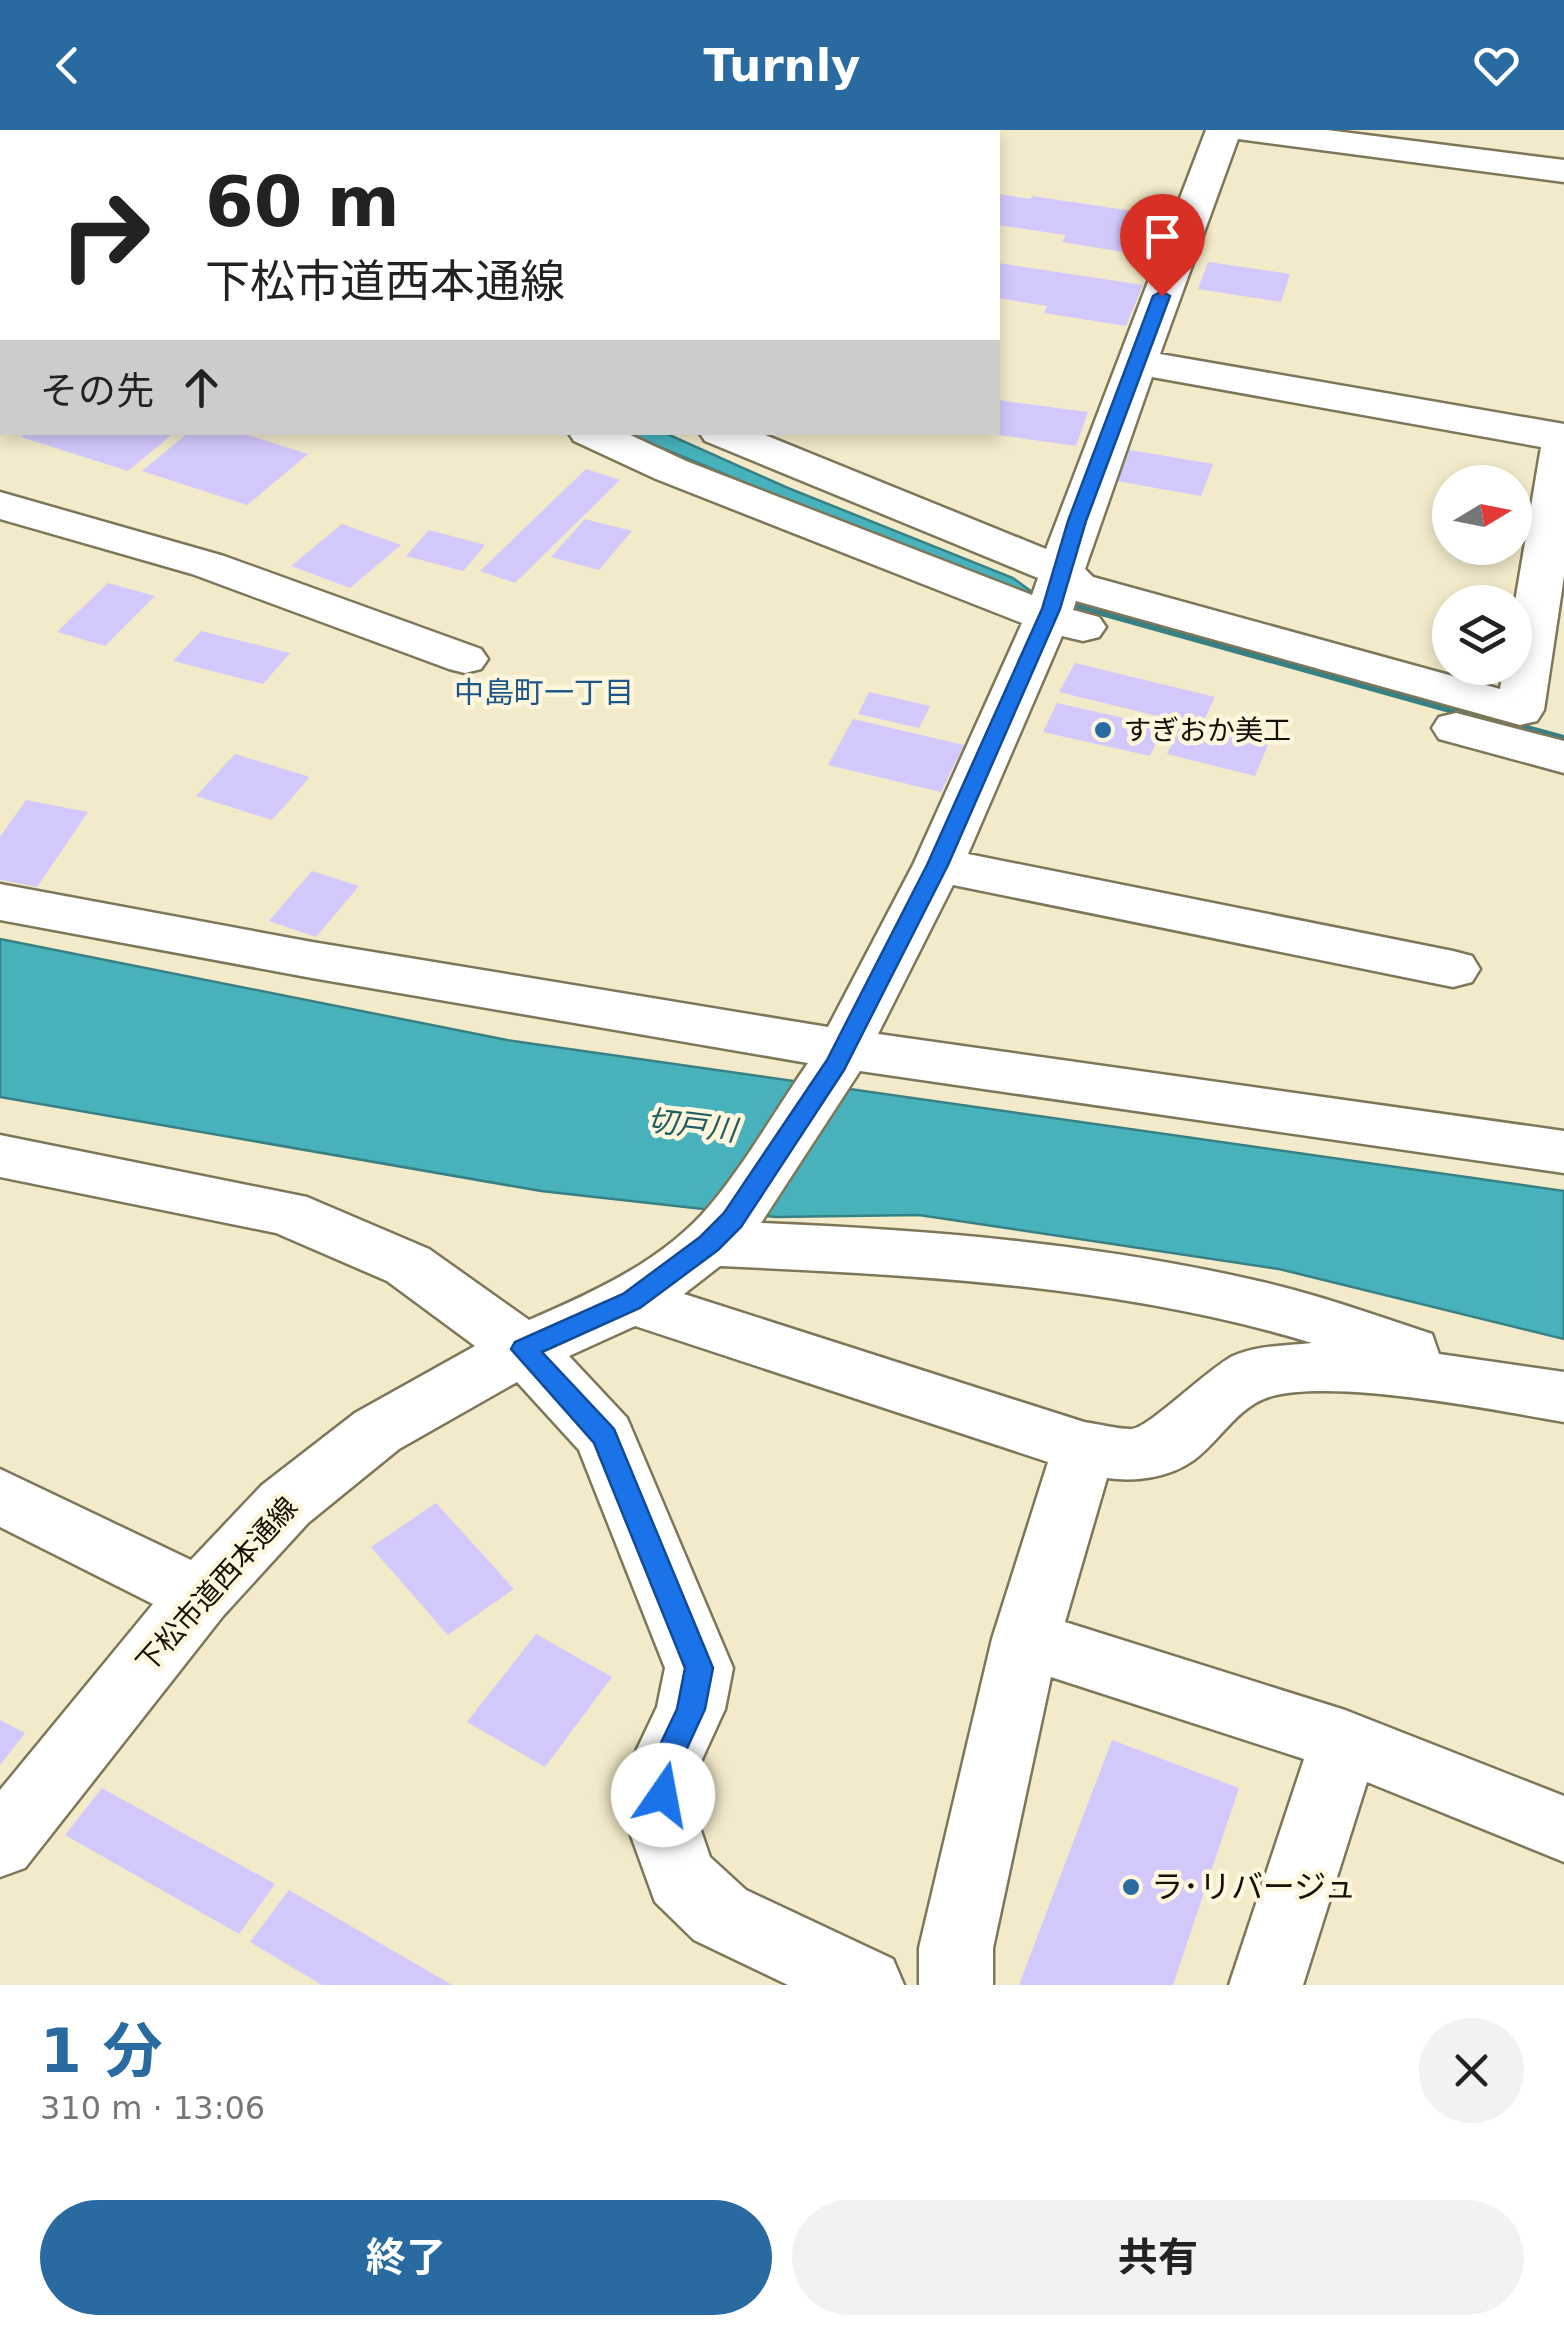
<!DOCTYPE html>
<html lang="ja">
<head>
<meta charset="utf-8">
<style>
  body { margin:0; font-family:"DejaVu Sans","Noto Sans JP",sans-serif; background:#f2f2f2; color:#222; height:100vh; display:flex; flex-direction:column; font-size:38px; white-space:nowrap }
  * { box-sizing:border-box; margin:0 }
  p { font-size:32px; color:#767676 }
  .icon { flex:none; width:55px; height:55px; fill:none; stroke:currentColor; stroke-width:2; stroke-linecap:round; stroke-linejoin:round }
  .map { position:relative; height:1855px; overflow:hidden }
  .details { display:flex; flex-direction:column; background:#fff; flex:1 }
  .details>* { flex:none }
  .hud { position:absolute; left:0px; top:0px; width:1000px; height:305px; box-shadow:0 5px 15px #0003; background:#fff; color:#222; overflow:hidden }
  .needle { width:65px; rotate:80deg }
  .tools { position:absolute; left:1432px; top:335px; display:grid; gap:20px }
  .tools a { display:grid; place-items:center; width:100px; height:100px; border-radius:50%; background:#fff; box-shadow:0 5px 15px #0003; font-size:50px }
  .pin { position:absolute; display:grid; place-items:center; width:85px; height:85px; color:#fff; margin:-102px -42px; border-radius:50% 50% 50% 0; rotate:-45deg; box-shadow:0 0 10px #0007 }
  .pin .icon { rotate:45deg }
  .me { position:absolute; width:110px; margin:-55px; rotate:12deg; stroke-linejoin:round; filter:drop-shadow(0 0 8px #0008) }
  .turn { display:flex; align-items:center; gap:35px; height:210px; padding:0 40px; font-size:45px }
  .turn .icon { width:130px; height:130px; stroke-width:2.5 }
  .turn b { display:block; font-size:70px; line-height:85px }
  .then { display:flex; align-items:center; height:95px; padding:0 40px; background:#0003; gap:20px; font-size:38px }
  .round { display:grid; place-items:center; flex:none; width:105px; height:105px; border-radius:52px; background:#f2f2f2 }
  .overview { display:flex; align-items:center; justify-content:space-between; height:170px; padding:0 40px }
  h1 { font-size:60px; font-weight:700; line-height:75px; color:#296ba1 }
  .cta { display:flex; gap:20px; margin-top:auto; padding:20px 40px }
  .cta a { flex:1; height:115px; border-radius:60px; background:#296ba1; color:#fff; font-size:40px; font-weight:700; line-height:115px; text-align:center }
  .cta a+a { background:#f2f2f2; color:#222 }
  header { display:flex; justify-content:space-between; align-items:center; height:130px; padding:0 40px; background:#296ba1; color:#fff; font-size:45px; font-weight:700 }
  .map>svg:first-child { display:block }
</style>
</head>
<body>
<header><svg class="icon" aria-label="back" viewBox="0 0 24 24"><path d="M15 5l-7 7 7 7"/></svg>Turnly<svg class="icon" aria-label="heart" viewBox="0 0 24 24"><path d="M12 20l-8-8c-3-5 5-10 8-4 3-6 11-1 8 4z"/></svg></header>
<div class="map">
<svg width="1564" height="1855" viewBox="0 0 1564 1855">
  <rect width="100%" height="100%" fill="#f2eac9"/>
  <!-- water -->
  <g fill="#47b2bc" stroke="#378185" stroke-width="2.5">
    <path d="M626 303H665L788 358 1013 448 1032 462 1010 463Z"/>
    <path d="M0 809 507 910 1564 1061V1209L1279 1139 919 1085 776 1087 541 1061 0 967Z"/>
  </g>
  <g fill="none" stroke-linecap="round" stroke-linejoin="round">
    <!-- stream -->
    <path fill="#378185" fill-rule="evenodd" d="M1052 464 1564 605V615L1047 471 1045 468Z"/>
  </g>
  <!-- building -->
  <g fill="#d3c8fc">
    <path d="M998 64 1031 69 1032 66 1166 86 1148 126 1062 112 1066 105 998 95Z"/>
    <path d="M1208 132 1290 144 1281 172 1198 159Z"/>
    <path d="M998 133 1143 155 1126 196 1044 183 1047 176 998 168Z"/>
    <path d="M998 270 1088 282 1076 316 998 305Z"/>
    <path d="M27 302H175L128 341 21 307Z"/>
    <path d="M189 302H238L308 324 247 375 142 341Z"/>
    <path d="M1124 319 1213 334 1201 366 1111 350Z"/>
    <path d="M586 339 620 350 515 453 480 441Z"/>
    <path d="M585 389 632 401 599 440 551 427Z"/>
    <path d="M342 394 401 415 350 458 291 436Z"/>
    <path d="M429 400 485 415 463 441 406 426Z"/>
    <path d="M108 453 155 466 105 516 57 502Z"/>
    <path d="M201 501 290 523 263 554 173 531Z"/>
    <path d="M1075 533 1215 567 1202 594 1270 610 1255 646 1167 624 1182 592 1059 562Z"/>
    <path d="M869 562 930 576 919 598 858 584Z"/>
    <path d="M1057 573 1163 597 1150 626 1043 602Z"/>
    <path d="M853 589 964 615 941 662 828 635Z"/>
    <path d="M235 624 310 647 272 690 196 666Z"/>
    <path d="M26 670 88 682 37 757 0 750V707Z"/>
    <path d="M312 741 359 756 316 807 269 791Z"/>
    <path d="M436 1373 514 1459 448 1505 371 1417Z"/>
    <path d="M536 1504 612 1547 545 1637 467 1592Z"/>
    <path d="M0 1590 25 1603 0 1635Z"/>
    <path d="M1112 1610 1239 1658 1173 1855H1019Z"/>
    <path d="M102 1658 275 1754 239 1804 65 1705Z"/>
    <path d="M289 1760 452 1855H322L250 1812Z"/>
  </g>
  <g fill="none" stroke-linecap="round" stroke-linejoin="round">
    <defs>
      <g id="minor">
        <path d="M489 0H533L535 2H491Z"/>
        <path d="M1206 0H1327L1564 30V52L1238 9 1160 224 1564 294V446L1544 580 1537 591 1520 595 1076 471 1073 480 1099 487 1106 497 1099 507 1083 511 1062 506 968 724 1453 821 1472 826 1480 839 1472 852 1453 857 953 755 878 904 1564 1001V1043L860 941 761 1093C928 1100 1095 1113 1258 1151 1317 1164 1374 1185 1432 1204L1439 1224 1564 1242V1292C1495 1280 1333 1248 1269 1267 1237 1277 1220 1311 1194 1330 1169 1348 1135 1352 1107 1348L1065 1492 1345 1580 1564 1666V1732L1367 1652 1303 1855H1229L1304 1629 1051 1547 993 1818V1855H919V1818L992 1509 1048 1332 635 1196 569 1226 627 1288 733 1538 725 1579 698 1638V1692L710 1727 746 1760 893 1829 904 1855H788L694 1810 655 1772 626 1692 628 1638 657 1577 665 1538 579 1320 517 1252 399 1319 308 1393 223 1486 25 1738 0 1747V1660L153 1474 0 1397V1339L191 1430 262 1355 355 1283 475 1216 387 1151 276 1103 0 1047V1005L307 1067 429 1119 529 1190C594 1162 665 1130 711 1074 747 1031 776 979 808 933L312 848 0 790V754L312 812 828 897 913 735 1022 493 656 349 574 311 568 302H624L686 331 1032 465 1038 448 705 311 699 302H758L1046 419ZM1152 247 1541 317 1515 472V538H1503L1500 559 1093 447 1085 439ZM720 1136C918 1145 1121 1155 1312 1213 1286 1216 1257 1215 1233 1226 1207 1239 1148 1299 1131 1299 1116 1299 1099 1294 1084 1292L684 1164Z"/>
        <path d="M0 45 2 46V68H0Z"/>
        <path d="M0 362 224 426 481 519 488 529 481 539 465 543 449 539 192 444 0 389Z"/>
        <path d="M1456 583 1564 611V643L1439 609 1432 598 1439 587Z"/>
      </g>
      <g id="major">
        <path d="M168 2 172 0"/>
        <path d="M0 123 2 121"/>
      </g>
    </defs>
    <!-- minor casing -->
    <use href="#minor" stroke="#7e7659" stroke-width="5"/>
    <!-- major casing -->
    <use href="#major" stroke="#7e7659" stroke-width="60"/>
    <!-- minor -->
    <use href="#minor" fill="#fff" fill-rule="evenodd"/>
    <!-- major -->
    <use href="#major" stroke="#fff" stroke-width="55"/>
  </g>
  <!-- route -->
  <path fill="#1a73e8" stroke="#114b97" stroke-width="2.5" d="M1162 161 1170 166 1086 391 1060 479 948 735 844 940 741 1097 718 1120 640 1178 542 1222 614 1299 713 1538 705 1579 678 1638 673 1675 663 1679 652 1675 648 1665 649 1638 677 1579 685 1538 594 1313 511 1219 515 1212 623 1164 700 1107 724 1083 827 930 927 735 1042 479 1068 391 1153 166Z"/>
  <!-- markers -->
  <g fill="#296ba1" stroke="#fef7dd" stroke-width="4">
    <circle cx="1103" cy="600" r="10"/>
    <circle cx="1131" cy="1757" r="10"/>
  </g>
  <g text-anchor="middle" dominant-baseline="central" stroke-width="9" stroke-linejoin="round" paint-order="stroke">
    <!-- poi labels -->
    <g font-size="28" fill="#131006" stroke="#fef7dd" text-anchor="start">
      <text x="1123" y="600">すぎおか美工</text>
    </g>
    <!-- street labels -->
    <g font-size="28" fill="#131006" stroke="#fef7dd">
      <text transform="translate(217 1455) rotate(-48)">下松市道西本通線</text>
    </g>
    <!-- neighbourhood labels -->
    <g font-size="30" fill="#1b5888" stroke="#fef7dd">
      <text x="544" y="562">中島町一丁目</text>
    </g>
    <!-- water labels -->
    <g font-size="30" font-style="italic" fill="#205c61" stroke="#fef7dd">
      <text transform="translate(692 995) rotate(7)">切戸川</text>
    </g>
    <!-- near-poi labels -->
    <g font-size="32" fill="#131006" stroke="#fef7dd" text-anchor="start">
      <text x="1151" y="1757">ラ･リバージュ</text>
    </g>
  </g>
</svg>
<div class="tools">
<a><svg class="needle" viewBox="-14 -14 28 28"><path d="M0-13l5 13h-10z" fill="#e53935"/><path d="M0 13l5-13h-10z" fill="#767676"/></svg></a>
<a><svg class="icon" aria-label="layers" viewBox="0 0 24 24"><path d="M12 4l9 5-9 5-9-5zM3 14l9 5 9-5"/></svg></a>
</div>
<div class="pin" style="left:1162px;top:166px;background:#d93025"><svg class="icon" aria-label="arrive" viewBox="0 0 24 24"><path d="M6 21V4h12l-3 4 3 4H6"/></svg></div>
<svg class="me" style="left:663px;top:1665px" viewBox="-20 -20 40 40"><circle r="19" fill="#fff"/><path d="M0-13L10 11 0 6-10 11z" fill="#1a73e8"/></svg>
<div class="hud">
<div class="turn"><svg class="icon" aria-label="right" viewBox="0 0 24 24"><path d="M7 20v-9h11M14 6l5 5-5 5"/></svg><div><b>60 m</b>下松市道西本通線</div></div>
<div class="then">その先<svg class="icon" aria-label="ahead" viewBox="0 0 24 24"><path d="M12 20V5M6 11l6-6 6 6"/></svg></div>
</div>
</div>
<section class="details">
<div class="overview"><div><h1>1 分</h1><p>310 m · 13:06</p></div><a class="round"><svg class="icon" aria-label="close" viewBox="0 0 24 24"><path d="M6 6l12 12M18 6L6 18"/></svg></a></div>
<div class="cta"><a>終了</a><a>共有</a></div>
</section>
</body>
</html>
